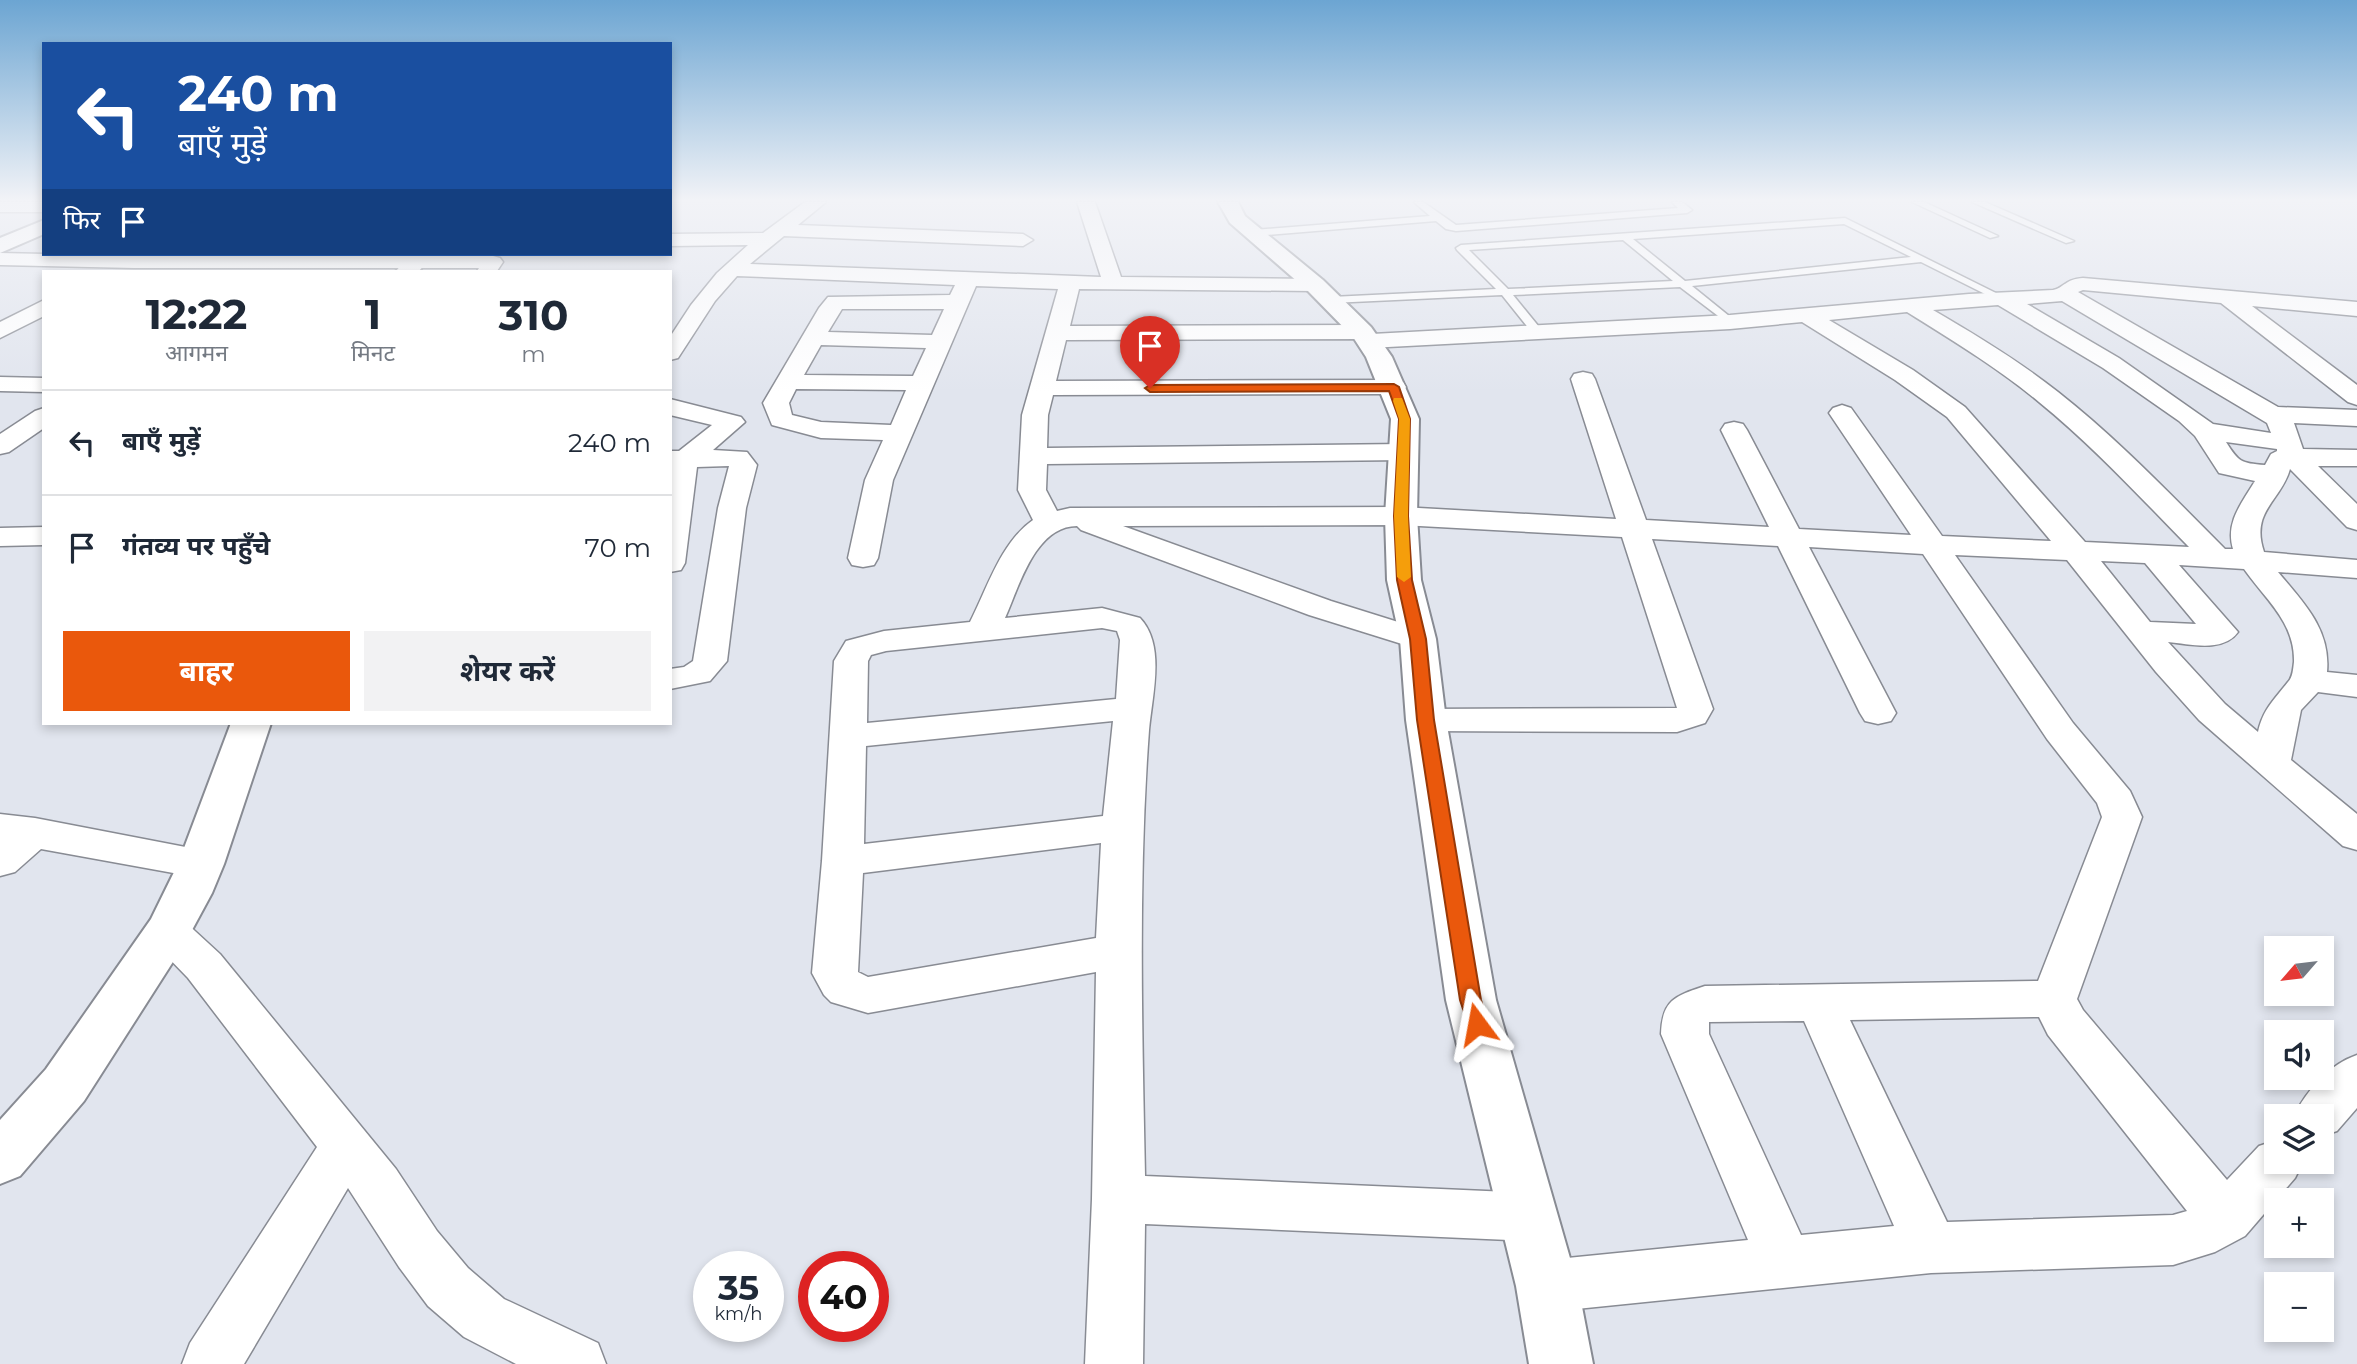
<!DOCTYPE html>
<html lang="hi">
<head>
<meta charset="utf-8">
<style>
  body { margin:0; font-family:Montserrat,"Noto Sans Devanagari",sans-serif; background:#f2f2f3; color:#1f2937; height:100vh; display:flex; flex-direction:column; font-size:26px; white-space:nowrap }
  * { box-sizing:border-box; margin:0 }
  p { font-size:23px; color:#747a83 }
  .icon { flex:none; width:38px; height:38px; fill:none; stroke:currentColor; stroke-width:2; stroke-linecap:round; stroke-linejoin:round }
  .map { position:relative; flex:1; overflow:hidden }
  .panel { position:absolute; left:42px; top:270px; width:630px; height:455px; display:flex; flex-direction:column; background:#fff; border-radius:0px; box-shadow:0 4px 10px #0003 }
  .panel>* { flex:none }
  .banner { position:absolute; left:42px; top:42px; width:630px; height:214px; border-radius:0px; box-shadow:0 4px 10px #0003; background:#1a4fa0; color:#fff; overflow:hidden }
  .needle { width:46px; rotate:242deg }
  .buttons { position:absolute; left:2264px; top:936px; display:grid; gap:14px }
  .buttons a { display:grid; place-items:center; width:70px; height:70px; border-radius:0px; background:#fff; box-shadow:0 4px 10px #0003; font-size:35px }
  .speed { position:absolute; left:693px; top:1251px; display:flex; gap:14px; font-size:35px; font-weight:700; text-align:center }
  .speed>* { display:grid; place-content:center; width:91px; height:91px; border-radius:50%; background:#fff; box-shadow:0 4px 10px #0003; line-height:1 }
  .speed small { font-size:18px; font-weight:400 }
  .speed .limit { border:10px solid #d22; background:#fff; color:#111 }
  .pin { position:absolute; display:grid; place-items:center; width:60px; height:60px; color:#fff; margin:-72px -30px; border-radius:50% 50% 50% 0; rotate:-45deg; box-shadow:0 0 7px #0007 }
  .pin .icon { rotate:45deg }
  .me { position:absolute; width:77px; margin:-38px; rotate:347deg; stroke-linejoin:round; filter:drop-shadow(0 0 5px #0008) }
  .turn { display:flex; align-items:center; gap:24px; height:147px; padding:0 21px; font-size:32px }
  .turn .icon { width:91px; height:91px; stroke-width:2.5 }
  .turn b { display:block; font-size:49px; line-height:60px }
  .then { display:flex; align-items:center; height:66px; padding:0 21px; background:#0003; gap:14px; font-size:26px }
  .eta { display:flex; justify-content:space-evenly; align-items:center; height:119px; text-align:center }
  .eta b { font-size:42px; font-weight:700; line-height:49px }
  .primary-button { display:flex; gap:14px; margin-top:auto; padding:14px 21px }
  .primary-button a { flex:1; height:80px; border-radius:0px; background:#ea580c; color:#fff; font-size:28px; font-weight:700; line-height:80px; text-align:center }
  .primary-button a+a { background:#f2f2f3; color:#1f2937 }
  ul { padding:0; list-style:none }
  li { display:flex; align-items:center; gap:21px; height:105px; padding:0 21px; border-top:2px solid #e0e1e3 }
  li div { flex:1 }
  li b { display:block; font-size:26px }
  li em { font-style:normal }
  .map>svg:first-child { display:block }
</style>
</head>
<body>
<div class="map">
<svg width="2357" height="1364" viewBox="0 0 2357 1364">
  <rect width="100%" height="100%" fill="#e1e5ee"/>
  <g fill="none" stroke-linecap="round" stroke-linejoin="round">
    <defs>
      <g id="lane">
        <path d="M1414 202H1423L1456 225 1678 208 1672 202H1682L1692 210 1687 213 1456 231 1446 229 1436 221 1254 236 1249 233 1254 230 1430 216Z"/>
        <path d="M1912 202H1924L1998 236 1990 238Z"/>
        <path d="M1972 202H1985L2074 241 2066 243Z"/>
        <path d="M1845 218 2008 299 1999 301 1921 262 1692 286 1734 320V324L1730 325 1680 287 1513 295 1544 333 1538 336 1534 335 1502 295 1331 303 1326 300 1331 297 1496 289 1457 250 1456 248 1461 245ZM1844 224 1911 257 1685 281 1633 239ZM1623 240 1673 281 1508 289 1469 250Z"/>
      </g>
      <g id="street">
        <rect x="0" y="202" width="44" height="10"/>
        <path d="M805 202H826L798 225 1023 234 1033 240 1023 246 784 236 750 264 1101 277 1077 202H1095L1121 277 1315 279 1322 281 1326 285 1322 289 1315 291 1079 289 1070 326 1362 325 1370 327 1372 334 1730 315 1969 294 2053 290C2064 288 2065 279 2083 278L2357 302V316L2252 306 2357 385V405L2348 402 2221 303 2083 290 2078 292 2278 407 2357 410V426L2294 423 2303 449 2357 450V466H2318L2357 504V530L2347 527 2290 469C2281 501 2250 511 2264 552L2357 560V578L2278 572C2303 602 2331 629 2327 672L2357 675V697L2318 692 2301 710 2291 760 2357 814V850L2343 846 2199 720 2156 672 2067 560 1955 555 2073 723 2130 791 2142 817 2077 999 2083 1010 2227 1180 2259 1146 2277 1140V1162H2303L2295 1178 2245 1236 2215 1252 2173 1265 1931 1273 1547 1312 1527 1305 1519 1286 1527 1267 1547 1260 1748 1240 1661 1034C1662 1000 1675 996 1705 986L2038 981 2102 817 2097 803 2047 739 1923 554 1809 547 1896 713 1891 721 1878 724 1865 721 1860 713 1778 546 1652 539 1713 709 1705 723 1677 732 1426 731 1413 728 1408 720 1413 712 1426 709 1677 708 1622 537 1401 525 1123 526 1331 601 1430 632 1435 639 1430 646 1418 649 1309 615 1081 530 1077 526C1035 526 1019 587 1005 618L1102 608 1140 618C1166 645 1152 696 1149 730 1138 879 1142 1027 1145 1176L1529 1193 1548 1200 1556 1217 1548 1234 1529 1241 1145 1224 1143 1364H1085L1092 1199 1096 972 868 1013 831 1002 824 995 812 973 822 861 834 661 846 641 884 631 970 622C987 589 1001 542 1033 520L1018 490 1022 415 1058 289 976 286 893 480 878 558 874 565 863 567 852 565 848 558 865 480 883 440 821 438 772 425 763 403 819 308 828 297 950 295 955 285 737 276 715 301 678 358 670 360V337L691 305 717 273 748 245 670 246V234L763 233ZM2062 301 2267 423 2271 433 2213 424 2119 358 2027 304ZM1998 305 2103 368 2179 421 2195 436 2219 473 2255 481C2242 503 2225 522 2233 549H2225C2171 495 2118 439 2058 392 2019 361 1976 335 1933 310ZM842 309H944L932 335 828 332ZM1907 312C1952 340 1998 368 2039 402 2093 446 2140 497 2189 547L2085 542 1965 407 1913 370 1829 320ZM1802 322 1895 380 1947 417 2051 541 1942 536 1851 408 1842 405 1833 408 1829 413 1911 535 1799 529 1747 430 1743 424 1734 422 1725 424 1721 430 1769 527 1646 520 1595 379 1592 374 1583 372 1574 374 1571 379 1616 519 1401 507 1070 508 1057 511 1046 490 1047 464 1405 460 1415 458 1418 452 1415 446 1405 444 1047 448 1048 415 1053 395 1394 394 1403 392 1406 387 1403 382 1394 380 1056 381 1066 340 1359 339 1361 346 1369 348 1730 329ZM821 345 926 348 913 376 804 375ZM796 389 906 390 891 425 821 422 792 415 789 403ZM2226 442 2277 449V451L2271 454 2265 465C2240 463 2239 462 2226 442ZM2101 561 2145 563 2196 624 2150 622ZM2179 565 2244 569C2265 599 2295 622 2294 662 2293 669 2293 677 2288 682 2274 700 2263 709 2258 732L2225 704 2168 642C2190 644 2223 653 2238 632ZM1102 628 1117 631 1120 640 1116 699 867 723 868 661 871 655 886 651ZM1113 721 1103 816 864 844 866 746ZM1101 843 1096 938 868 977 858 972 863 873ZM2039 1017 2048 1035 2187 1211 2173 1215 1947 1222 1850 1020ZM1804 1021 1894 1226 1801 1235 1709 1034V1022Z"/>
        <path d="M0 253 134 256H493L500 258 503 262 497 271H477L479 268H134L0 265Z"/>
        <path d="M44 300V316L0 338V322Z"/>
        <path d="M0 377 44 378V392L0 391Z"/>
        <path d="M670 399 741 417 745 422 713 450 747 452 757 465 746 508 727 661 710 681 670 689V669L684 667 693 661 718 508 729 466 697 467 685 563 681 570 670 572V451H679L712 425 670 415Z"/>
        <path d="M44 408V428L9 452 0 454V434L35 411Z"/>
        <path d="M44 527V545L0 546V528Z"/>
        <path d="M0 814 35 818 201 850 216 854 222 864 216 874 201 878 41 849 15 872 0 876Z"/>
        <path d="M168 915 183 920 220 954 396 1169 437 1231 468 1268 504 1299 598 1343 606 1364H516L464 1337 428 1306 399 1267 348 1188 244 1364H182L190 1343 317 1147 188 978 153 942 146 931 153 920Z"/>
        <path d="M2357 1055V1108L2337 1131 2322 1136V1116H2294C2306 1091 2330 1064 2357 1055Z"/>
      </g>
      <g id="secondary">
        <path d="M1218 202H1238L1245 216 1323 280 1371 327 1392 357 1419 419 1417 516 1421 580 1436 639 1446 720 1496 1000 1578 1286 1593 1364H1529L1516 1286 1446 1000 1406 720 1400 639 1387 580 1385 516 1391 419 1366 357 1353 337 1307 290 1230 223Z"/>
        <path d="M44 220V234L0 253V238Z"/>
        <path d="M411 254H434L419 271H396Z"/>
        <path d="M231 723H271L224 864 212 893 185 943 84 1101 20 1176 0 1184V1120L46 1069 151 919 178 864Z"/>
      </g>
    </defs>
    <!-- lane casing -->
    <use href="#lane" stroke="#888b93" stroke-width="3"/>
    <!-- street casing -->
    <use href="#street" stroke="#888b93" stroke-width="3"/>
    <!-- secondary casing -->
    <use href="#secondary" stroke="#888b93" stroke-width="4"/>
    <!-- lane -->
    <use href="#lane" fill="#fff" fill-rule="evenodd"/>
    <!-- street -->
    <use href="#street" fill="#fff" fill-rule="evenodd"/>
    <!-- secondary -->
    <use href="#secondary" fill="#fff" fill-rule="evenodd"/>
  </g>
  <!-- sky -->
  <linearGradient id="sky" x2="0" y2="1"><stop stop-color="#6ca5d2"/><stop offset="0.51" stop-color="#f2f3f7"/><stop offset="1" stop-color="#f2f3f7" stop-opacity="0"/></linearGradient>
  <rect width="2357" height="393" fill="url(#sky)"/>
  <!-- route -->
  <path fill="#ea580c" stroke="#983908" stroke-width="2" d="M1394 384 1399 387 1410 419 1408 516 1412 580 1426 639 1434 720 1481 1000 1488 1024 1485 1030 1477 1033 1470 1030 1460 1000 1417 720 1410 639 1397 580 1394 516 1399 419 1389 391 1150 392 1145 388 1150 385Z"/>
  <!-- slow -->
  <path fill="#f59e0b" d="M1394 398H1402L1410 419 1408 516 1411 577 1404 582 1397 577 1394 516 1399 419 1393 401Z"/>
</svg>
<div class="buttons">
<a><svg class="needle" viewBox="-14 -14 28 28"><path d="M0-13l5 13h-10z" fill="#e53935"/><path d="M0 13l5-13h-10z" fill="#747a83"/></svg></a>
<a><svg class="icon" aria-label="sound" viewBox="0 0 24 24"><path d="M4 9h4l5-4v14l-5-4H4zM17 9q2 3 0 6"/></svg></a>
<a><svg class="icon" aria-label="layers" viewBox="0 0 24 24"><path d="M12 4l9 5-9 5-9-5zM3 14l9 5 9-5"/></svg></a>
<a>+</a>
<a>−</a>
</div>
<div class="speed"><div>35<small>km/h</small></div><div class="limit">40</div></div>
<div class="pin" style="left:1150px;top:388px;background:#d93025"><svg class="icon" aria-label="arrive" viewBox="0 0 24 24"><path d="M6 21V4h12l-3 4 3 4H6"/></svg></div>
<svg class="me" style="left:1477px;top:1024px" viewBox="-20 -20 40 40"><path d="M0-17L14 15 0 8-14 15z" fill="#ea580c" stroke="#fff" stroke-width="4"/></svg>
<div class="banner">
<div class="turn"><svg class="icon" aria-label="left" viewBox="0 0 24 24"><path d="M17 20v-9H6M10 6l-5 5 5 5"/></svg><div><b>240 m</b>बाएँ मुड़ें</div></div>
<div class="then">फिर<svg class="icon" aria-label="arrive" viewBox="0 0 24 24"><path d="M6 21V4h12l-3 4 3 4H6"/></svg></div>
</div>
<section class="panel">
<div class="eta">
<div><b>12:22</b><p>आगमन</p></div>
<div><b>1</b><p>मिनट</p></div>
<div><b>310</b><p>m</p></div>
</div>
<ul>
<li><svg class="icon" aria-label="left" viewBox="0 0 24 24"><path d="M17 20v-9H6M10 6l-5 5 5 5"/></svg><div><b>बाएँ मुड़ें</b></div><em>240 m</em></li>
<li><svg class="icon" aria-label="arrive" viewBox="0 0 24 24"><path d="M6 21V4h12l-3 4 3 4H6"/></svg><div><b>गंतव्य पर पहुँचे</b></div><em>70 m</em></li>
</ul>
<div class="primary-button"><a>बाहर</a><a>शेयर करें</a></div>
</section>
</div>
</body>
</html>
